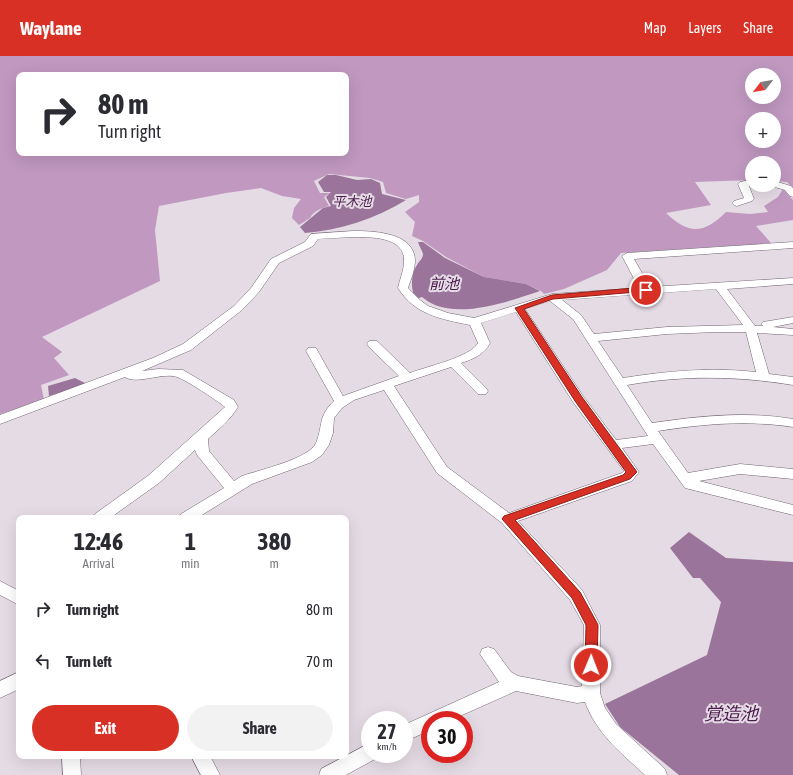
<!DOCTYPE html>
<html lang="en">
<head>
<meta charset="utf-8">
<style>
  body { margin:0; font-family:"Asap Condensed","Noto Sans JP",sans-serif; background:#f2f2f3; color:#2b2b33; height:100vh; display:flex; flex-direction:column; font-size:15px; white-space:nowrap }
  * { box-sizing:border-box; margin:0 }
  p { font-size:13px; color:#7c7c81 }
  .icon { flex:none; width:22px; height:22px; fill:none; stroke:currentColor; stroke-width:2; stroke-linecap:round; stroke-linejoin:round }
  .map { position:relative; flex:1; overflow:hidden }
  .side { position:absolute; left:16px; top:459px; width:333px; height:244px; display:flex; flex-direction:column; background:#fff; border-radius:8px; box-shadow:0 4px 16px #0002 }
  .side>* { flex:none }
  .guide { position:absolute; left:16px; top:16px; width:333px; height:84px; border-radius:8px; box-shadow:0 4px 16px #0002; background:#fff; color:#2b2b33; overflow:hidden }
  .needle { width:26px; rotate:239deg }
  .buttons { position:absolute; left:745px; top:12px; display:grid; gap:8px }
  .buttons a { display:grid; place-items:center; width:36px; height:36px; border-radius:50%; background:#fff; box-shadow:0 4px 16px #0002; font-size:20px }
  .speed { position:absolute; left:361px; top:655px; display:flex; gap:8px; font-size:20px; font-weight:700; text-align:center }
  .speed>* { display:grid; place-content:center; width:52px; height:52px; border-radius:50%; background:#fff; box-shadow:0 4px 16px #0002; line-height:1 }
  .speed small { font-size:10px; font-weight:400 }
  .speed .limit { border:6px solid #d22; background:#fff; color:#111 }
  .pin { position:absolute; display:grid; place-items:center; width:34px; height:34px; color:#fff; margin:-17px; border:2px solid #fff; border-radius:50%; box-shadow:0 1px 4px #0007 }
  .me { position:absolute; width:44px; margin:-22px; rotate:1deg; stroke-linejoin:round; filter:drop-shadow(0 0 3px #0008) }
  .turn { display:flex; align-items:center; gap:14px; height:84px; padding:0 16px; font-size:18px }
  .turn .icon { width:52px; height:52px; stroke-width:2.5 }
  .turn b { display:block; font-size:28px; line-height:34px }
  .eta { display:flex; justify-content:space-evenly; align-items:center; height:68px; text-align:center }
  .eta b { font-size:24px; font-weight:700; line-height:28px }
  .cta { display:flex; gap:8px; margin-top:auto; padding:8px 16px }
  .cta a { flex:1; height:46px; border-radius:24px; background:#d93025; color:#fff; font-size:16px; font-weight:700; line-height:46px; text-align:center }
  .cta a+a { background:#f2f2f3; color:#2b2b33 }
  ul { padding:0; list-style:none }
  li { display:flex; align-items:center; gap:12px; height:52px; padding:0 16px }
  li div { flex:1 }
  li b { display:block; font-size:15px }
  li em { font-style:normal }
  header { display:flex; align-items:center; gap:24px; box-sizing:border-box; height:56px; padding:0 20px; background:#d93025; color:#fff }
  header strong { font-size:19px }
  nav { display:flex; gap:22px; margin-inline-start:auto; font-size:14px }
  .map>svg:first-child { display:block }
</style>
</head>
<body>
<header>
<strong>Waylane</strong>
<nav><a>Map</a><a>Layers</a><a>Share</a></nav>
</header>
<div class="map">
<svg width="793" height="719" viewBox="0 0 793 719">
  <rect width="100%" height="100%" fill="#e5dbe5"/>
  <!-- forest -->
  <path fill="#c098c0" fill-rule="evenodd" d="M0 0H793V132L787 126 774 125V107H752V124L695 126 711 149 666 157C689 179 704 178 726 156L750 158 768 156 764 150 778 141 783 133 793 144V164L756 170 771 187 621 197 607 214 564 233 544 238 541 235 526 228 484 221 446 201 423 185 412 180 415 166 405 156 419 146V139L406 143 386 137 383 126 370 122 329 118 314 125 320 137H330L324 141 329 150C322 152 313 155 310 162L299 169 292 162 294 152 301 143 282 140 261 132 226 137 159 150 155 174 160 225 42 281 62 296 54 302 69 319 41 329 44 344 0 358ZM19 19H346V97H19ZM752 19H774V41H752ZM752 63H774V85H752Z"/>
  <!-- water -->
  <g fill="#9a749a">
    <path d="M327 119H336L357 124 371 123 380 127 382 138 406 144C375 163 341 174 305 177L300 171 323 152 331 150 326 141 331 136H324L318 126Z"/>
    <path d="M418 186H423L445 202 484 221 526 228 540 235C510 245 466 261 435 249 430 247 426 244 422 241L416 243C410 235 411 217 417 209 419 205 423 203 423 198 422 194 419 190 418 186Z"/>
    <path d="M75 322 87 328 49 340 48 330Z"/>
    <path d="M689 476 726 502 793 506V719H679L620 671 605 648 707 599 721 546 700 522H693L670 492Z"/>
  </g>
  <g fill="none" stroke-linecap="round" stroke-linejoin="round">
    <defs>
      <g id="minor">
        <path d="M752 124V129H755L749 130 754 143 752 145 737 150 734 149 732 147 734 145 744 142 738 128 740 126Z"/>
        <path d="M774 125 791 130 793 132V141L790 140 785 134 771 130 774 129Z"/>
        <path d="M353 175C373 175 414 176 415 204 415 214 411 223 408 232L420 244 428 250 448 257 474 262 552 238 639 232 622 200 627 197 793 186V192L634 203 650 231 793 222V228L727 233 755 270H763L761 268 763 266 793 261V267L773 271 793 273V279L757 277 769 318 793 321V329C736 320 685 319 627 329L652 367C700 360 746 355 793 363V371C747 364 703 368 658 375L688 417 740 408 793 413V423L740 418 699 425 793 449V459L685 432 653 388 622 392 639 416 632 425 518 465 582 534 600 569V637L605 652 616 668 665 713 667 719H645C620 696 597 678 585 646L577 647 516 635 451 664H430V674L404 686V669L499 626 480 598 482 593 488 591 494 593 511 616 518 620 577 631 582 630 584 569 570 544 502 467 437 417 384 334 354 344 342 352 334 362 333 377 329 389 322 399 312 406 252 428 197 462H179L181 458 224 432 197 399 195 394 159 427 110 462H93L95 458 149 419 225 351C218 345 186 324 177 321 163 316 136 329 125 321L0 368V359L153 302 183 288 234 250 251 232 271 203 305 186 311 178ZM353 181C369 181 405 180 404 205 404 214 400 223 398 232 415 259 441 263 470 269L478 287C471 301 425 311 410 317L377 285H369L367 288 369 291 399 320 343 340 316 292H308L306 295 334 345C318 360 323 370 316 387 309 403 259 414 242 420L234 425 209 395 208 383C219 373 230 364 238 351L234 344 183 314 158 313 142 315 191 294 242 254 259 236 279 207 313 190 318 183ZM716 233 743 269 667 271 594 278 581 259 562 244ZM550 245 573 263 648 380 616 384 583 340 525 253ZM516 256 573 346 624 415 622 417 509 457 447 411 394 330 451 311 478 338H486L488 335 486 332 461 307C473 303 484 299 490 287L481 267ZM717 276H746L756 316C711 311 667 315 623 322L598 285 667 278Z"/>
        <path d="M0 525 19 535V549L0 539Z"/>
        <path d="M19 616V633L0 642V625Z"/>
        <path d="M370 687V698H378L377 702 346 719H319L321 713Z"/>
        <path d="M62 700H80L81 719H63Z"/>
        <path d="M191 700H210L220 719H201Z"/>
      </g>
    </defs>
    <!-- minor casing -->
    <use href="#minor" stroke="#6f666f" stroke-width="1"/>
    <!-- minor -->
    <use href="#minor" fill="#fff" fill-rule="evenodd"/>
  </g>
  <!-- route -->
  <path fill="#d93025" stroke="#8d1f18" d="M646 231 650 234 649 235 553 243 524 253 582 341 637 416 630 423 515 464 580 536 596 565 598 569 597 609 596 613 591 615 587 613 585 609 586 569 572 542 502 463 504 460 623 419 626 416 575 345 515 252 552 239Z"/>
  <g text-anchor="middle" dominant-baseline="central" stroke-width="4" stroke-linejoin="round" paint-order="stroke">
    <!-- far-water labels -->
    <g font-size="13" font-style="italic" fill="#4a1a4c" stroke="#e5dbe5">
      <text x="352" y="145">平木池</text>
    </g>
    <!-- water labels -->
    <g font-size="15" font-style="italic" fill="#4a1a4c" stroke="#e5dbe5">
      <text x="444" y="227">前池</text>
    </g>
    <!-- near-water labels -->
    <g font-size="18" font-style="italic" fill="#4a1a4c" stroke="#e5dbe5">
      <text x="731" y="657">覚造池</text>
    </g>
  </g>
</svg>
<div class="buttons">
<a><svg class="needle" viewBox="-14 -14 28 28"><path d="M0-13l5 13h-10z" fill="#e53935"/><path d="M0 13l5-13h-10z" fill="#7c7c81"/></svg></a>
<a>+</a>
<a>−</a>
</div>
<div class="speed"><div>27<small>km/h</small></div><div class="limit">30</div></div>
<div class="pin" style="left:646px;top:234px;background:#d93025"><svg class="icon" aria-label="arrive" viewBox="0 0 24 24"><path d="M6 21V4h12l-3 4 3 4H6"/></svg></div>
<svg class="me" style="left:591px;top:609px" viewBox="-20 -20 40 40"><circle r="17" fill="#d93025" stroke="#fff" stroke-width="3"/><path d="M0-11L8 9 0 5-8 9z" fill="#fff"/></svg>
<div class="guide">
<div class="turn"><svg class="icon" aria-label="right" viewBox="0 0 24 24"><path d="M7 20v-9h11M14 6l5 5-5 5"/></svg><div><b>80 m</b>Turn right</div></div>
</div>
<section class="side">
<div class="eta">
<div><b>12:46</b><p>Arrival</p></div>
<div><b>1</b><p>min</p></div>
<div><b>380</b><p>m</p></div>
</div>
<ul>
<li><svg class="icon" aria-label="right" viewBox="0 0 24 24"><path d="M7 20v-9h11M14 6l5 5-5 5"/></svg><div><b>Turn right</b></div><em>80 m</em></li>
<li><svg class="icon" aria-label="left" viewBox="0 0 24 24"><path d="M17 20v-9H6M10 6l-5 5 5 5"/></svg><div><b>Turn left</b></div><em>70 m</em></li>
</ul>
<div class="cta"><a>Exit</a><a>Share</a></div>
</section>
</div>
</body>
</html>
